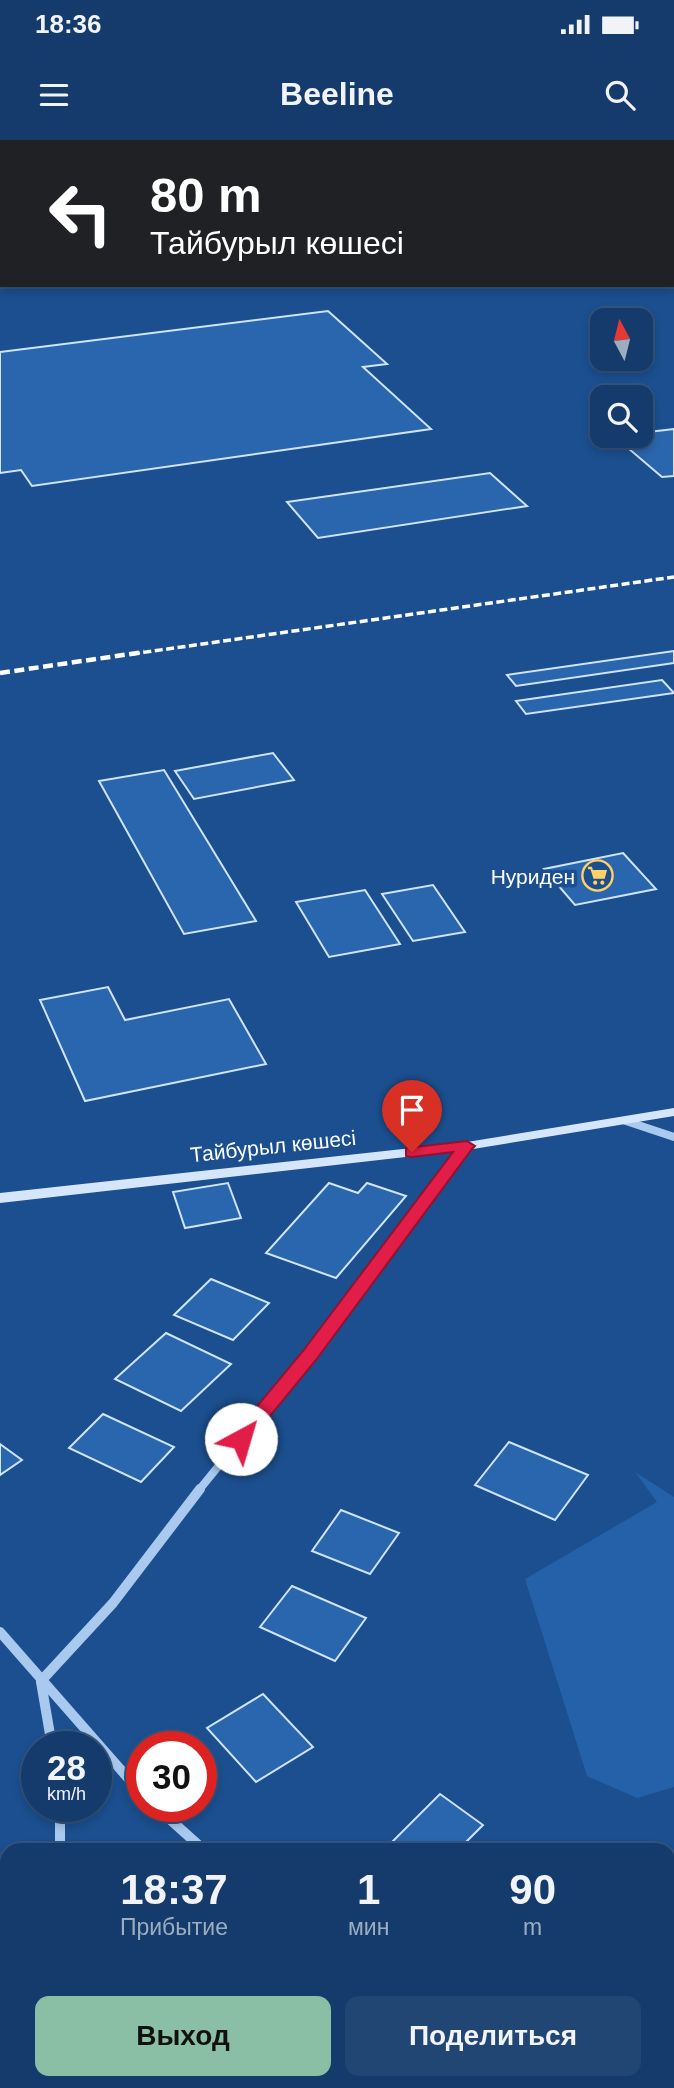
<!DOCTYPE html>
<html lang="ru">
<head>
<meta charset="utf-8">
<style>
  body { margin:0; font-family:Helvetica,sans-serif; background:#214673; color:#f1f3f6; height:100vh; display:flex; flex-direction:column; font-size:26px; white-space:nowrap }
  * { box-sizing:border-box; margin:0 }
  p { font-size:23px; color:#9dadc1 }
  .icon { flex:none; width:38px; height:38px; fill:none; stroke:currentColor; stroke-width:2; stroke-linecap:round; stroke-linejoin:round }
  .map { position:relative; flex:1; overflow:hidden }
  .sheet { position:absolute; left:0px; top:1703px; width:676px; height:247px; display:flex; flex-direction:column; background:#143b6b; border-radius:21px 21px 0 0; box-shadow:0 4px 10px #0003,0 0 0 2px #33557e }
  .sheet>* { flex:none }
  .hud { position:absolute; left:0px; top:0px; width:676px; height:147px; box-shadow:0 4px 10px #0003,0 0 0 2px #33557e; background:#202124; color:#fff; overflow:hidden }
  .needle { width:46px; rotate:353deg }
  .fabs { position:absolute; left:590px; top:168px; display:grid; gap:14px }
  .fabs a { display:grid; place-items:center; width:63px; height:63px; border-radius:14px; background:#143b6b; box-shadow:0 4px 10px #0003,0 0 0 2px #33557e; font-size:35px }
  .speed { position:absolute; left:21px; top:1591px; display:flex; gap:14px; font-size:35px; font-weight:700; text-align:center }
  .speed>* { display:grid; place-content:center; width:91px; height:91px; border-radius:50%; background:#143b6b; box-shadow:0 4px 10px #0003,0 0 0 2px #33557e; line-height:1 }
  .speed small { font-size:18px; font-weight:400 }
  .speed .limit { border:10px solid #d22; background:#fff; color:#111 }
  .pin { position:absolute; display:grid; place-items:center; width:60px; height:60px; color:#fff; margin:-72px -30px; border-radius:50% 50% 50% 0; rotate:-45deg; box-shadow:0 0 7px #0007 }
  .pin .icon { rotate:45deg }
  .me { position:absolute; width:77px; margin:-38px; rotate:39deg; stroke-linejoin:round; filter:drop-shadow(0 0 5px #0008) }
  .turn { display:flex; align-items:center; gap:24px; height:147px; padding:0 35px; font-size:32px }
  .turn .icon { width:91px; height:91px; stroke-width:2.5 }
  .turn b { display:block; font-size:49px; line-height:60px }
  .eta { display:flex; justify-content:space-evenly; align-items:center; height:119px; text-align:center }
  .eta b { font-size:42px; font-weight:700; line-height:49px }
  .button { display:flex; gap:14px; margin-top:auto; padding:14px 35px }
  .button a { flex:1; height:80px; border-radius:14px; background:#8abfa5; color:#111; font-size:28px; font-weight:700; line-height:80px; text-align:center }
  .button a+a { background:#214673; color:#f1f3f6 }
  .status { display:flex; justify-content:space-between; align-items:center; height:49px; padding:0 35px; background:#143b6b; direction:ltr }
  .status svg { height:19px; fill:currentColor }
  header { display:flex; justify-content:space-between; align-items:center; height:91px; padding:0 35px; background:#143b6b; font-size:32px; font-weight:700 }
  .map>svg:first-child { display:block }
</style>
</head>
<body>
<div class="status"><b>18:36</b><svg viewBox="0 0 49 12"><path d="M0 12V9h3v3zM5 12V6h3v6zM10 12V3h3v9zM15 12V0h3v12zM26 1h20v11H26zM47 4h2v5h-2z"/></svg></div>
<header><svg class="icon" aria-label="menu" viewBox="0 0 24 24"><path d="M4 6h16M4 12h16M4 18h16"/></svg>Beeline<svg class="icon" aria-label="search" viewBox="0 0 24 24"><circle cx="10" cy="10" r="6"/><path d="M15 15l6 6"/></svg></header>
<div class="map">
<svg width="674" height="1948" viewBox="0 0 674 1948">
  <rect width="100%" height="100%" fill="#1b4f8f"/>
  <!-- green -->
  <path fill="#2461a8" d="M635 1332 674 1357V1647L637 1658 587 1636 525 1439 657 1362Z"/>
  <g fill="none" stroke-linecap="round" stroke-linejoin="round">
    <!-- river -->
    <g fill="#123a6d" fill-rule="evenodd">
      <path d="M432 0H478L430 2Z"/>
      <rect x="0" y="37" width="2" height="18"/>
    </g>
  </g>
  <!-- building -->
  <g fill="#2a66ad" stroke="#cfe3fa" stroke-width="2">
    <path d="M328 171 387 224 363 227 431 289 32 346 21 330 0 333V212Z"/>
    <path d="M674 289V336L662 337 615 297 640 296V293Z"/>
    <path d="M490 333 527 366 318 398 287 362Z"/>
    <path d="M674 511V523L516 546 507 535Z"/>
    <path d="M662 540 674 553 526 574 516 561Z"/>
    <path d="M273 613 294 640 194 659 175 631Z"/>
    <path d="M164 630 256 781 184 794 99 641Z"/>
    <path d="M623 713 656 749 575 765 544 729Z"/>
    <path d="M433 745 465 792 413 801 382 754Z"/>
    <path d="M365 750 400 804 329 817 296 762Z"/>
    <path d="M108 847 125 880 229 859 266 924 85 961 40 860Z"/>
    <path d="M228 1043 241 1078 185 1088 173 1052Z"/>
    <path d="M329 1043 358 1053 367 1043 406 1056 336 1138 266 1113Z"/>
    <path d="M211 1139 269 1163 233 1200 174 1175Z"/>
    <path d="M166 1193 231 1224 181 1271 115 1239Z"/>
    <path d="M103 1274 174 1307 141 1342 69 1308Z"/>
    <path d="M509 1302 588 1335 555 1380 475 1345Z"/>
    <path d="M0 1304 22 1320 0 1335Z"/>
    <path d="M341 1370 399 1393 370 1434 312 1411Z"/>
    <path d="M292 1446 366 1478 335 1521 260 1487Z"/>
    <path d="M263 1554 313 1607 256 1642 207 1588Z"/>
    <path d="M440 1654 483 1685 458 1710H384Z"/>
    <path d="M248 1942H341L339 1948H246Z"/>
  </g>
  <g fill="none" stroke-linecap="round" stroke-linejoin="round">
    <!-- minor-far1 -->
    <g stroke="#a9c9ee" stroke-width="8">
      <path d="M626 981 674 997"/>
      <path d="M199 1350 309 1215 467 1006"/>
    </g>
    <!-- minor -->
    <g stroke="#a9c9ee" stroke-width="10">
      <path d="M0 1492 142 1654"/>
      <path d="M41 1541 113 1463 200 1349"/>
      <path d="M41 1542 52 1606"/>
      <path d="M60 1666V1710"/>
      <path d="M155 1666 204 1710"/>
      <path d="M42 1942V1948"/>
      <path d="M565 1942 577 1948"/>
    </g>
    <!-- secondary -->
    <path fill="#d6e6fa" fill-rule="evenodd" d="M674 968V976L467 1010 0 1063V1053L467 1002Z"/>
    <!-- rail-far2 -->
    <path stroke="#fff" stroke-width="2.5" stroke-dasharray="6 2.5" stroke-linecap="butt" d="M47 2 112 0"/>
    <!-- rail-far1 -->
    <path stroke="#fff" stroke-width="3.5" stroke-dasharray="8 3.5" stroke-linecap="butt" d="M132 514 674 437"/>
    <!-- rail -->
    <path stroke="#fff" stroke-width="4.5" stroke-dasharray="10 4.5" stroke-linecap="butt" d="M0 533 144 512"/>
  </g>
  <!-- route -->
  <path fill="#e11d48" stroke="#92132f" stroke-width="2" d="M467 1001 475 1006 472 1009 316 1220 247 1304H234L231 1299 234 1294 303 1211 453 1012 412 1017 406 1016V1008Z"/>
  <!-- icons -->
  <defs>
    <symbol id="supermarket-ring" viewBox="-11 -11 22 22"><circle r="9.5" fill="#1b4f8f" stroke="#ffd166" stroke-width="1.5"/><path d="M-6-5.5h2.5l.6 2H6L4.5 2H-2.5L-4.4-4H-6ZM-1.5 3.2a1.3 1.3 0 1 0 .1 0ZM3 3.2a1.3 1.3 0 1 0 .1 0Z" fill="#ffd166"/></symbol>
  </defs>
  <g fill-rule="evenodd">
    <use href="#supermarket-ring" x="580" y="718" width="35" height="35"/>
  </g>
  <g text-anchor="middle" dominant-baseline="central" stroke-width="7" stroke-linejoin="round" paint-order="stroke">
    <!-- poi labels -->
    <g font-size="21" fill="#fff" stroke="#1b4f8f" text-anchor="end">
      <text x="575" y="736">Нуриден</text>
    </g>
    <!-- street labels -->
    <g font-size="21" fill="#fff" stroke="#1b4f8f">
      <text transform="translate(273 1006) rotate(-6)">Тайбурыл көшесі</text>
    </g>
  </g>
</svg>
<div class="fabs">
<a><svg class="needle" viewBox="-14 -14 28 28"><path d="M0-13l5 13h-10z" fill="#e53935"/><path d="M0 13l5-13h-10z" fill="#9dadc1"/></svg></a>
<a><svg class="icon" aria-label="search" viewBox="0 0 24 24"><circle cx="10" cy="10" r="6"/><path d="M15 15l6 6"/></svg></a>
</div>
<div class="speed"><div>28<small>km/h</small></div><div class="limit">30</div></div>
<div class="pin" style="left:412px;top:1012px;background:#d93025"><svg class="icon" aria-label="arrive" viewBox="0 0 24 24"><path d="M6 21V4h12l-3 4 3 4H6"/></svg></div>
<svg class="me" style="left:241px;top:1299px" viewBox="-20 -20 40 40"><circle r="19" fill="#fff"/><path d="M0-13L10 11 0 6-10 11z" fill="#e11d48"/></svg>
<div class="hud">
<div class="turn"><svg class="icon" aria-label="left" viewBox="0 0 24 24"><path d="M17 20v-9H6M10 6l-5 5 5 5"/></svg><div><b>80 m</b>Тайбурыл көшесі</div></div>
</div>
<section class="sheet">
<div class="eta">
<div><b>18:37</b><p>Прибытие</p></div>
<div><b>1</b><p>мин</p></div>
<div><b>90</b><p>m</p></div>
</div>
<div class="button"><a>Выход</a><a>Поделиться</a></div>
</section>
</div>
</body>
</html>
